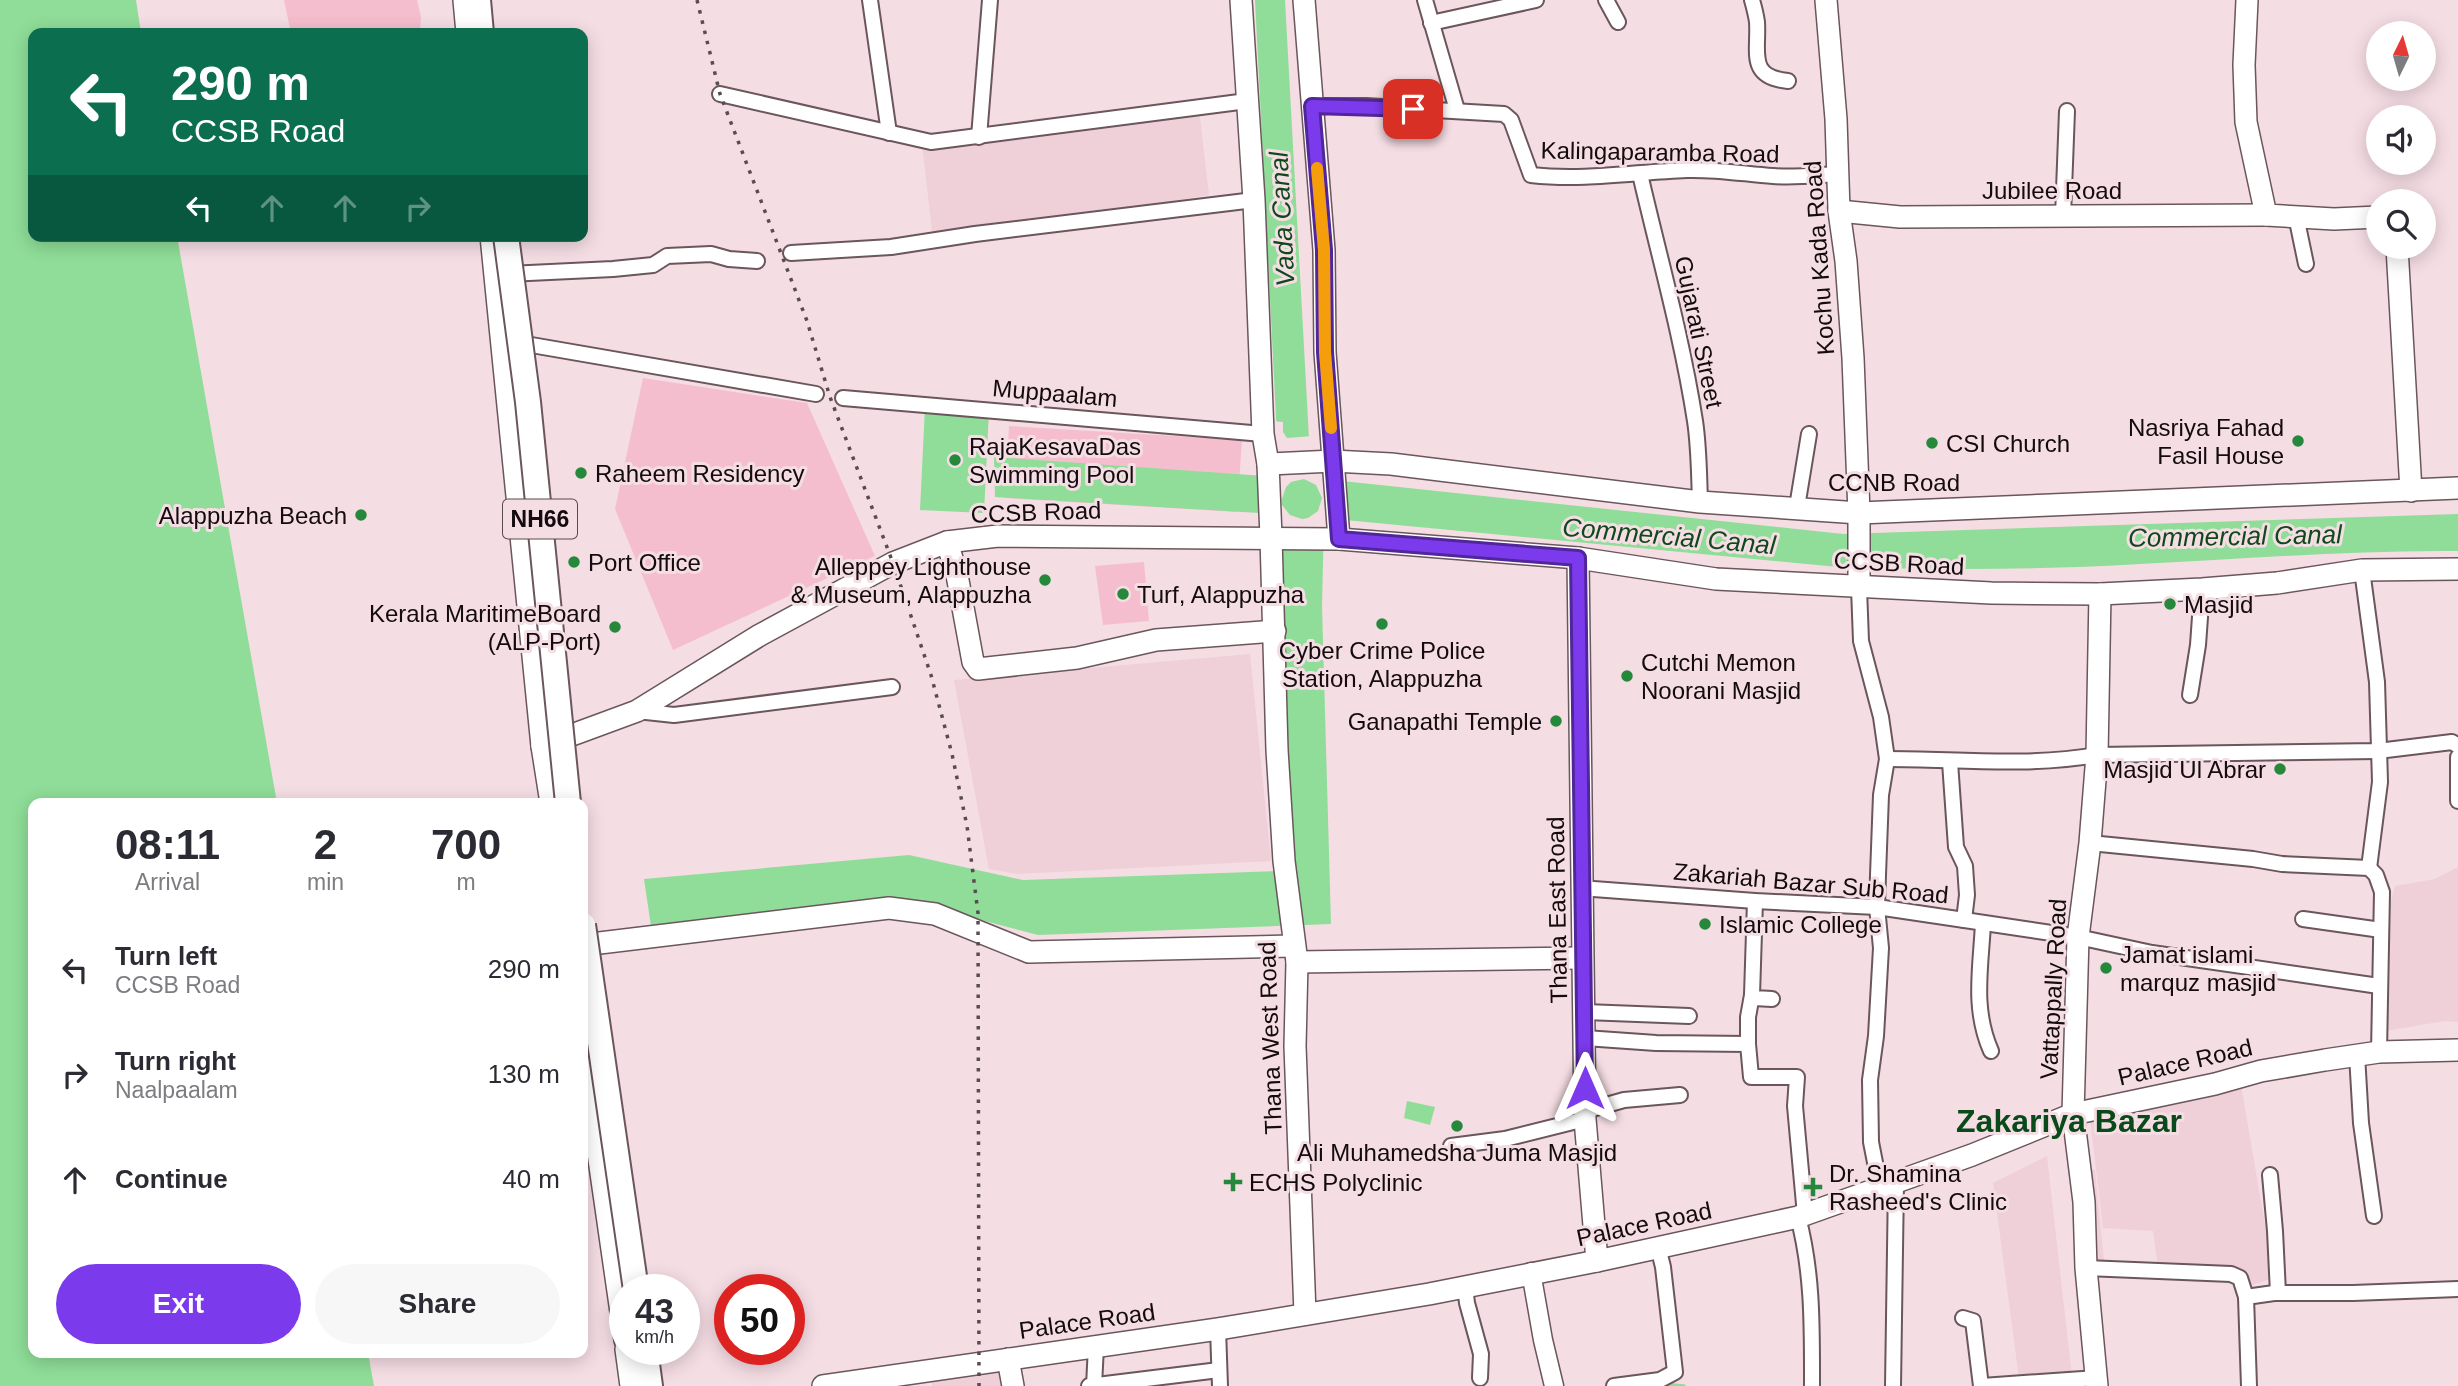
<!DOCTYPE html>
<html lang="en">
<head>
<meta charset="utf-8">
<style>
  body { margin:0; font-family:Arial,sans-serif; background:#f7f7f7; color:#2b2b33; height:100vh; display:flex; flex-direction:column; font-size:26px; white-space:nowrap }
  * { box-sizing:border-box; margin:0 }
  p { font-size:23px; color:#7c7c81 }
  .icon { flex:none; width:38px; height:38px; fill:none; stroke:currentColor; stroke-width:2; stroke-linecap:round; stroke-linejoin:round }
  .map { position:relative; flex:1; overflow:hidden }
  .details { position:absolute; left:28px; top:798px; width:560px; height:560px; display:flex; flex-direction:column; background:#fff; border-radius:14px; box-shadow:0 4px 18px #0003 }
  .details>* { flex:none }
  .top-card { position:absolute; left:28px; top:28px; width:560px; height:214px; border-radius:14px; box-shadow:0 4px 18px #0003; background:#0b6e4f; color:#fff; overflow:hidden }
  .needle { width:46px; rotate:5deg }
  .controls { position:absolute; left:2366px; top:21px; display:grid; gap:14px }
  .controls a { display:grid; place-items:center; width:70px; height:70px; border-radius:50%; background:#fff; box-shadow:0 4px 18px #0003; font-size:35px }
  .speed { position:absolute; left:609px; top:1274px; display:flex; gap:14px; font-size:35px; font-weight:700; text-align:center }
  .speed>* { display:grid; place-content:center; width:91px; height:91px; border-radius:50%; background:#fff; box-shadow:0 4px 18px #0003; line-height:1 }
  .speed small { font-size:18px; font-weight:400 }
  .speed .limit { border:10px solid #d22; background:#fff; color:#111 }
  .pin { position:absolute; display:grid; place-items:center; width:60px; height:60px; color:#fff; margin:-30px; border-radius:14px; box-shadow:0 4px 10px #0006 }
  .me { position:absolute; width:77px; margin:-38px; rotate:0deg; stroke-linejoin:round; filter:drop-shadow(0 0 5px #0008) }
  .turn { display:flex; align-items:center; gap:24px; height:147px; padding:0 28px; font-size:32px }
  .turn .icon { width:91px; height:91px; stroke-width:2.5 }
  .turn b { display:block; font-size:49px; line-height:60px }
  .lanes { display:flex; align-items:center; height:66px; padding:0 28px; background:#0003; justify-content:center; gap:35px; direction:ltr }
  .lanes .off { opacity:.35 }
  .eta { display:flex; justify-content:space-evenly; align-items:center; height:119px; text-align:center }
  .eta b { font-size:42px; font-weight:600; line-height:49px }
  .cta { display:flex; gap:14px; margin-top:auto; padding:14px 28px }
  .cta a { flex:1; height:80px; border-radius:42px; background:#7c3aed; color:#fff; font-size:28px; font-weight:600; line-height:80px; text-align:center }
  .cta a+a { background:#f7f7f7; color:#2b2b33 }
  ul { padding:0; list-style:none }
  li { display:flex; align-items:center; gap:21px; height:105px; padding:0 28px }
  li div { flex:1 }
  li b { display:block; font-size:26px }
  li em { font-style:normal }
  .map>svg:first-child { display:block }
</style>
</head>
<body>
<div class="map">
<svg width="2458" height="1386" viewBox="0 0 2458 1386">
  <rect width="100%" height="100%" fill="#f5dde4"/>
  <!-- built -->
  <g fill="#efcfd8">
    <path d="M1198 101 1209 195 933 240 922 144 1039 118 1170 110Z"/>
    <path d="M1250 654 1271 861 1017 874 989 869 954 680Z"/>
    <path d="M2458 867V1022L2445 1021 2385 1031 2389 909 2395 886 2435 879Z"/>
    <path d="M2241 1085 2274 1278 2252 1285 2241 1269 2158 1268 2153 1231 2103 1228 2090 1119Z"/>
    <path d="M2047 1156 2073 1386H2020L1993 1183Z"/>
    <path d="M2085 1168 2095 1170 2104 1261 2089 1263Z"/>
    <path d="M1000 1369 1003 1386H932V1379Z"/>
  </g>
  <!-- green -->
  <g fill="#f5becf">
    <path d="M284 0H417L421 17 420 33H291Z"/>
    <path d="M643 378 807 403 875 556 673 650 615 509Z"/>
    <path d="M1009 426 1242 440 1237 512 1005 498Z"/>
    <path d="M1144 562 1149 621 1103 625 1095 566Z"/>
  </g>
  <!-- water -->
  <g fill="#8fdd98">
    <path d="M0 0H136L141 33H33V236H177L277 803H33V1353H368L374 1386H0Z"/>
    <path d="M1255 0H1285L1310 457 1314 478 1843 534 2458 514V551C2352 550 2246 559 2140 564 2040 570 1939 570 1838 567L1324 518 1322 606 1331 924 1038 935 917 903 893 901 651 926 644 879 909 855 1023 880 1276 871 1275 514 995 497 994 457 1279 477Z"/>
    <path d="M925 407 989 410 984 513 920 510Z"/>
    <path d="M1407 1101 1435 1107 1430 1125 1404 1118Z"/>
  </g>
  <!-- pier -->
  <path fill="#f5dde4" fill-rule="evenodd" d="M1273 421 1283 422V432L1287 438 1312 436 1316 474 1343 476 1345 523 1327 521V550L1282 548 1260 473ZM1304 479 1316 485 1322 498 1318 511 1308 518 1302 519 1290 515 1282 505V499L1286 487 1291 482Z"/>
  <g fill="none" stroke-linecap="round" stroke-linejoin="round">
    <!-- stream -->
    <path stroke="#8fdd98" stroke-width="3.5" d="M1662 1384 1684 1386"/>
    <defs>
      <g id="minor">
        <path d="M870 0 889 133"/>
        <path d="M1425 0 1457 110"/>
        <path d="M1606 0 1618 22"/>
        <path d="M1752 0C1754 7 1756 15 1757 22 1759 52 1747 77 1788 81"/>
        <path d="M1431 23 1536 0"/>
        <path d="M720 94 931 142 1247 101"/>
        <path d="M1312 106H1366L1504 114 1511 120 1531 175C1584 181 1635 172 1687 170 1716 169 1745 174 1773 176 1794 178 1817 175 1838 174"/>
        <path d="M979 137 990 0"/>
        <path d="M1640 174C1659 256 1682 337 1695 421 1699 447 1699 475 1700 502"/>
        <path d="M2063 216 2067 111"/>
        <path d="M2296 216 2306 264"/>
        <path d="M791 253 891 247 975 234 1254 200"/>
        <path d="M506 274 613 269 653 265 667 256 711 254 729 259 757 261"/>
        <path d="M514 342 816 394"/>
        <path d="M843 398 1263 434"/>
        <path d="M1797 507 1809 434"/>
        <path d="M2362 570 2377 682 2380 782 2369 868"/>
        <path d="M1859 588 1861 641 1881 717 1887 759 1881 795 1878 875 1877 907 1881 948 1876 1036 1870 1080 1871 1142 1880 1188"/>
        <path d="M2190 695 2198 645 2202 589"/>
        <path d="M637 711 674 715 892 687"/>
        <path d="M2458 757V801"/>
        <path d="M1887 759C1957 759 2027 767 2097 755L2378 751 2452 742 2458 746"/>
        <path d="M1950 762 1956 847 1965 866 1967 895 1964 920"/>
        <path d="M2090 843 2253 859 2282 864 2369 868 2376 875 2382 892 2379 1052"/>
        <path d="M1580 888 1755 901 1877 907 2078 937 2152 953 2379 986"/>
        <path d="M1755 901 1752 995 1754 998 1772 999"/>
        <path d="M2303 919 2381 930"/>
        <path d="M1983 923C1981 967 1972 1008 1991 1051"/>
        <path d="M1585 1012 1689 1016"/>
        <path d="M1585 1038 1656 1043 1748 1044 1751 1077H1797L1795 1106 1805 1215"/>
        <path d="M1748 1044V1017L1752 995"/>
        <path d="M2357 1055 2361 1123 2374 1216"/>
        <path d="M1585 1111 1624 1100 1680 1095"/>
        <path d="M1451 1146 1505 1139 1585 1119"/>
        <path d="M2270 1175 2275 1231 2278 1293"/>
        <path d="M1798 1217C1813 1273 1812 1329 1812 1386"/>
        <path d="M2086 1268 2231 1274 2240 1278 2246 1297 2274 1293H2353L2458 1289"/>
        <path d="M1465 1286 1467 1303 1481 1354 1480 1378"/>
        <path d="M2246 1297 2249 1386"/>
        <path d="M1963 1318 1973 1321 1981 1386"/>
        <path d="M1218 1329 1220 1386"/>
        <path d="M1089 1386 1219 1370"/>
        <path d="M1094 1386 1096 1346"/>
        <path d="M1614 1386 1660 1380 1675 1372 1663 1267 1658 1247"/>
        <path d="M1893 1386 1896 1182"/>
        <path d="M1982 1386 2097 1378"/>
      </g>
      <path id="tertiary" d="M1531 1272 1543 1340 1554 1386"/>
      <g id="secondary">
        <path d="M464 0 467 33"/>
        <path d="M1241 0 1254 200 1263 434 1268 464 1271 537 1277 750 1284 861 1297 962 1295 1046 1305 1314"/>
        <path d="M1304 0 1324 250 1325 352 1339 539"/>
        <path d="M1826 0 1836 119 1839 211 1846 261 1853 358 1859 513V588"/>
        <path d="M2247 0 2244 65 2246 122 2266 215 2334 219 2378 217"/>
        <path d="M1839 211 1900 217 2266 215"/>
        <path d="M491 236 542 746 551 803"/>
        <path d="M2397 247 2411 491"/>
        <path d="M1268 464 1333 461 1391 464 1700 502 1859 513 2458 488"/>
        <path d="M947 542 957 575 973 662 978 669 1077 658 1156 640 1275 631"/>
        <path d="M1578 558 1585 1119 1597 1261"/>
        <path d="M542 746 637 711 760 635 893 563 947 542 998 536 1339 539 1578 558 1716 579 1991 593 2100 594 2202 589 2277 583 2362 570 2458 569"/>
        <path d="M583 945 889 908 935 914 1029 952 1293 946"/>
        <path d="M1297 962 1581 958"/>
        <path d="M583 1048 625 1340"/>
        <path d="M626 1349 631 1386"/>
        <path d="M1008 1359 1013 1386"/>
        <path d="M823 1386 1218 1329 1429 1294 1597 1261 1798 1217 1972 1155 2073 1114 2215 1084 2261 1071 2325 1060 2379 1052 2458 1050"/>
        <path d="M2097 1386 2086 1268 2084 1202 2073 1114 2078 937 2090 843 2097 755 2100 594"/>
      </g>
      <g id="trunk">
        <path d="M478 0 481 33"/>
        <path d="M645 1349 650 1386"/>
      </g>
    </defs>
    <!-- minor casing -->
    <use href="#minor" stroke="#6a565c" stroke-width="18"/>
    <!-- tertiary casing -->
    <use href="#tertiary" stroke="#6a565c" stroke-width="21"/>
    <!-- secondary casing -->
    <use href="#secondary" stroke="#6a565c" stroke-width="24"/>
    <!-- trunk casing -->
    <use href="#trunk" stroke="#6a565c" stroke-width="28"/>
    <!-- minor -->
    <use href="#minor" stroke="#fff" stroke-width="14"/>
    <!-- tertiary -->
    <use href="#tertiary" stroke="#fff" stroke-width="18"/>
    <!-- secondary -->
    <use href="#secondary" stroke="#fff" stroke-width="21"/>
    <!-- trunk -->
    <use href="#trunk" stroke="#fff" stroke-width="24"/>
    <!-- rail -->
    <path stroke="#594c50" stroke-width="3.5" stroke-dasharray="3.5 7" stroke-linecap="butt" d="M697 0 720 94 807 321 830 397 893 563 931 675 952 754 967 826 978 913 979 1386"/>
    <defs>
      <g id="trunk-bridge">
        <path d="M506 236 528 402 568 803"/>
        <path d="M583 925 636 1290"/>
      </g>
    </defs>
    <!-- trunk-bridge casing -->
    <use href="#trunk-bridge" stroke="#6a565c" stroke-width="28" stroke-linecap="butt"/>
    <!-- trunk-bridge -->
    <use href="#trunk-bridge" stroke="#fff" stroke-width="24"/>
  </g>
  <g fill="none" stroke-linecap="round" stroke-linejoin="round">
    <defs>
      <path id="route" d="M1413 109 1312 106 1324 250 1325 352 1339 539 1578 558 1585 1088"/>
    </defs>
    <!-- route casing -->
    <use href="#route" stroke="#51269a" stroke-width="18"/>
    <!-- route -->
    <use href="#route" stroke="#7c3aed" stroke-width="12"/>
    <!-- slow -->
    <path stroke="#f59e0b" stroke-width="12" d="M1317 168 1324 250 1325 352 1331 428"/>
  </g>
  <!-- markers -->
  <g fill="#25883b" stroke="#f5dde4" stroke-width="2.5">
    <circle cx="2298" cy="441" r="7"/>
    <circle cx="1932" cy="443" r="7"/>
    <circle cx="955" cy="460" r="7"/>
    <circle cx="581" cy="473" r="7"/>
    <circle cx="361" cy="515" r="7"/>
    <circle cx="574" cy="562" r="7"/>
    <circle cx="1045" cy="580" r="7"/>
    <circle cx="1123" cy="594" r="7"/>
    <circle cx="2170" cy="604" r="7"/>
    <circle cx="1382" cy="624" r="7"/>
    <circle cx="615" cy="627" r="7"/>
    <circle cx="1627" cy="676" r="7"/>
    <circle cx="1556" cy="721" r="7"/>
    <circle cx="2280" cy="769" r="7"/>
    <circle cx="1705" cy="924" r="7"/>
    <circle cx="2106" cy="968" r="7"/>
    <circle cx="1457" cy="1126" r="7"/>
    <path d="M1229.5 1171.5h7v7h7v7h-7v7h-7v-7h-7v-7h7z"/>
    <path d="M1809.5 1176.5h7v7h7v7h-7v7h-7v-7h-7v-7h7z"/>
  </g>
  <g text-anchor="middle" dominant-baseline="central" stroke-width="6" stroke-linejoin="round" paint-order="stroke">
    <!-- shield labels -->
    <rect fill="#f5dde4" stroke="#574a4e" stroke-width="2" x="503" y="499.5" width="74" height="39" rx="5"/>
    <g font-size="23" font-weight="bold" fill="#130b0e">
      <text x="540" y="519">NH66</text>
    </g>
    <!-- street labels -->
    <g font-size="24" fill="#130b0e" stroke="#f5dde4">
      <text transform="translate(1660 152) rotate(1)">Kalingaparamba Road</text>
      <text x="2052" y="190">Jubilee Road</text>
      <text transform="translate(1819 258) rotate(-94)">Kochu Kada Road</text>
      <text transform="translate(1699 332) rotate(78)">Gujarati Street</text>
      <text transform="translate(1055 393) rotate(5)">Muppaalam</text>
      <text x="1894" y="482">CCNB Road</text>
      <text transform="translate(1036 512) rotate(-2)">CCSB Road</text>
      <text transform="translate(1899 563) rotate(3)">CCSB Road</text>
      <text transform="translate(1811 883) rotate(5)">Zakariah Bazar Sub Road</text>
      <text transform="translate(1557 910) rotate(-91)">Thana East Road</text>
      <text transform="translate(2053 989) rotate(-87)">Vattappally Road</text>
      <text transform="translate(1270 1038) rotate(-92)">Thana West Road</text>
      <text transform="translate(2185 1062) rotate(-13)">Palace Road</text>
      <text transform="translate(1644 1224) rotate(-12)">Palace Road</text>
      <text transform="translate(1087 1321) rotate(-8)">Palace Road</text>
    </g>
    <!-- poi labels -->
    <g font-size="24" fill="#130b0e" stroke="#f5dde4" text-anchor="start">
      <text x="2284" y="427" text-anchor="end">Nasriya Fahad<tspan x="2284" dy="28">Fasil House</tspan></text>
      <text x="1946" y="443">CSI Church</text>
      <text x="969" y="446">RajaKesavaDas<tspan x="969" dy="28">Swimming Pool</tspan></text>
      <text x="595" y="473">Raheem Residency</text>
      <text x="347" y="515" text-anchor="end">Alappuzha Beach</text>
      <text x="588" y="562">Port Office</text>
      <text x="1031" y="566" text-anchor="end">Alleppey Lighthouse<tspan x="1031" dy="28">&amp; Museum, Alappuzha</tspan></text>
      <text x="1137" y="594">Turf, Alappuzha</text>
      <text x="2184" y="604">Masjid</text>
      <text x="601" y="613" text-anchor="end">Kerala MaritimeBoard<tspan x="601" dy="28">(ALP-Port)</tspan></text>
      <text x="1382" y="650" text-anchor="middle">Cyber Crime Police<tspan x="1382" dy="28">Station, Alappuzha</tspan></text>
      <text x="1641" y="662">Cutchi Memon<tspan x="1641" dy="28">Noorani Masjid</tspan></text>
      <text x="1542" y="721" text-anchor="end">Ganapathi Temple</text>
      <text x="2266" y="769" text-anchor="end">Masjid Ul Abrar</text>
      <text x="1719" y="924">Islamic College</text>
      <text x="2120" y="954">Jamat islami<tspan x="2120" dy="28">marquz masjid</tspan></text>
      <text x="1457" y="1152" text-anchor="middle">Ali Muhamedsha Juma Masjid</text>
      <text x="1829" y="1173">Dr. Shamina<tspan x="1829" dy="28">Rasheed's Clinic</tspan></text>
      <text x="1249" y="1182">ECHS Polyclinic</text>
    </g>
    <!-- water labels -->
    <g font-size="26" font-style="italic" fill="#10481c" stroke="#f5dde4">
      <text transform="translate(1282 219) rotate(-93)">Vada Canal</text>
      <text transform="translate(1669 536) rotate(5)">Commercial Canal</text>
      <text transform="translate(2235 536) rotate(-1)">Commercial Canal</text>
    </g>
    <!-- district labels -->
    <g font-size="32" font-weight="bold" fill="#084a1a" stroke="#f5dde4">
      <text x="2069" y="1121">Zakariya Bazar</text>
    </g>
  </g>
</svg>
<div class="controls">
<a><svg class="needle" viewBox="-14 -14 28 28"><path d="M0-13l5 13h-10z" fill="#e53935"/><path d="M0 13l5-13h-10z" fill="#7c7c81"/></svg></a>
<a><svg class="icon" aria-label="sound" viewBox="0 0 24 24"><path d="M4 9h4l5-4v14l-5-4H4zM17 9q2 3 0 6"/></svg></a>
<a><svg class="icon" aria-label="search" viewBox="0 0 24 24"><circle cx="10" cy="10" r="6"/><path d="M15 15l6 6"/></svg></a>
</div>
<div class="speed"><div>43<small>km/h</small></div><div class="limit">50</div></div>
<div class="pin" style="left:1413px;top:109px;background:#d93025"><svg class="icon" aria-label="arrive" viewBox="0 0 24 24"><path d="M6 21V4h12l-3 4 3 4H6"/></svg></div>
<svg class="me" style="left:1585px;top:1088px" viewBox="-20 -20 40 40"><path d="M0-17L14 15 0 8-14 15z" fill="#7c3aed" stroke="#fff" stroke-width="4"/></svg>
<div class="top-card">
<div class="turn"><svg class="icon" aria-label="left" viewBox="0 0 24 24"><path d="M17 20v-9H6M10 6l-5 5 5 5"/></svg><div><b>290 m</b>CCSB Road</div></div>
<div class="lanes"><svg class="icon" aria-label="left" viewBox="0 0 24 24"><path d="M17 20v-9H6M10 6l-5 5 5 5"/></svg><svg class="icon off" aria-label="ahead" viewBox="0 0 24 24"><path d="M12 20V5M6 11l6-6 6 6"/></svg><svg class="icon off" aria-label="ahead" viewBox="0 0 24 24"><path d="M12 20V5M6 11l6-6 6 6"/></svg><svg class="icon off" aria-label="right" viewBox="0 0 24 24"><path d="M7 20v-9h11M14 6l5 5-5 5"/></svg></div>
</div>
<section class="details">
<div class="eta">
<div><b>08:11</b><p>Arrival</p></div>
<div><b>2</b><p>min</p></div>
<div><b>700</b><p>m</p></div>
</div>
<ul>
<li><svg class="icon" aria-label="left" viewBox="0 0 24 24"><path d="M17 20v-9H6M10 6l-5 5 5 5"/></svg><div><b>Turn left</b><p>CCSB Road</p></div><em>290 m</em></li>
<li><svg class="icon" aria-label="right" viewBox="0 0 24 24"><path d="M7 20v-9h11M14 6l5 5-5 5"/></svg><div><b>Turn right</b><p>Naalpaalam</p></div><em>130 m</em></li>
<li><svg class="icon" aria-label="ahead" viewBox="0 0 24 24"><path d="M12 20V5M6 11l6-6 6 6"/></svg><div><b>Continue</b></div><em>40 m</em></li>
</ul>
<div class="cta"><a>Exit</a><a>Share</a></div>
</section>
</div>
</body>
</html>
